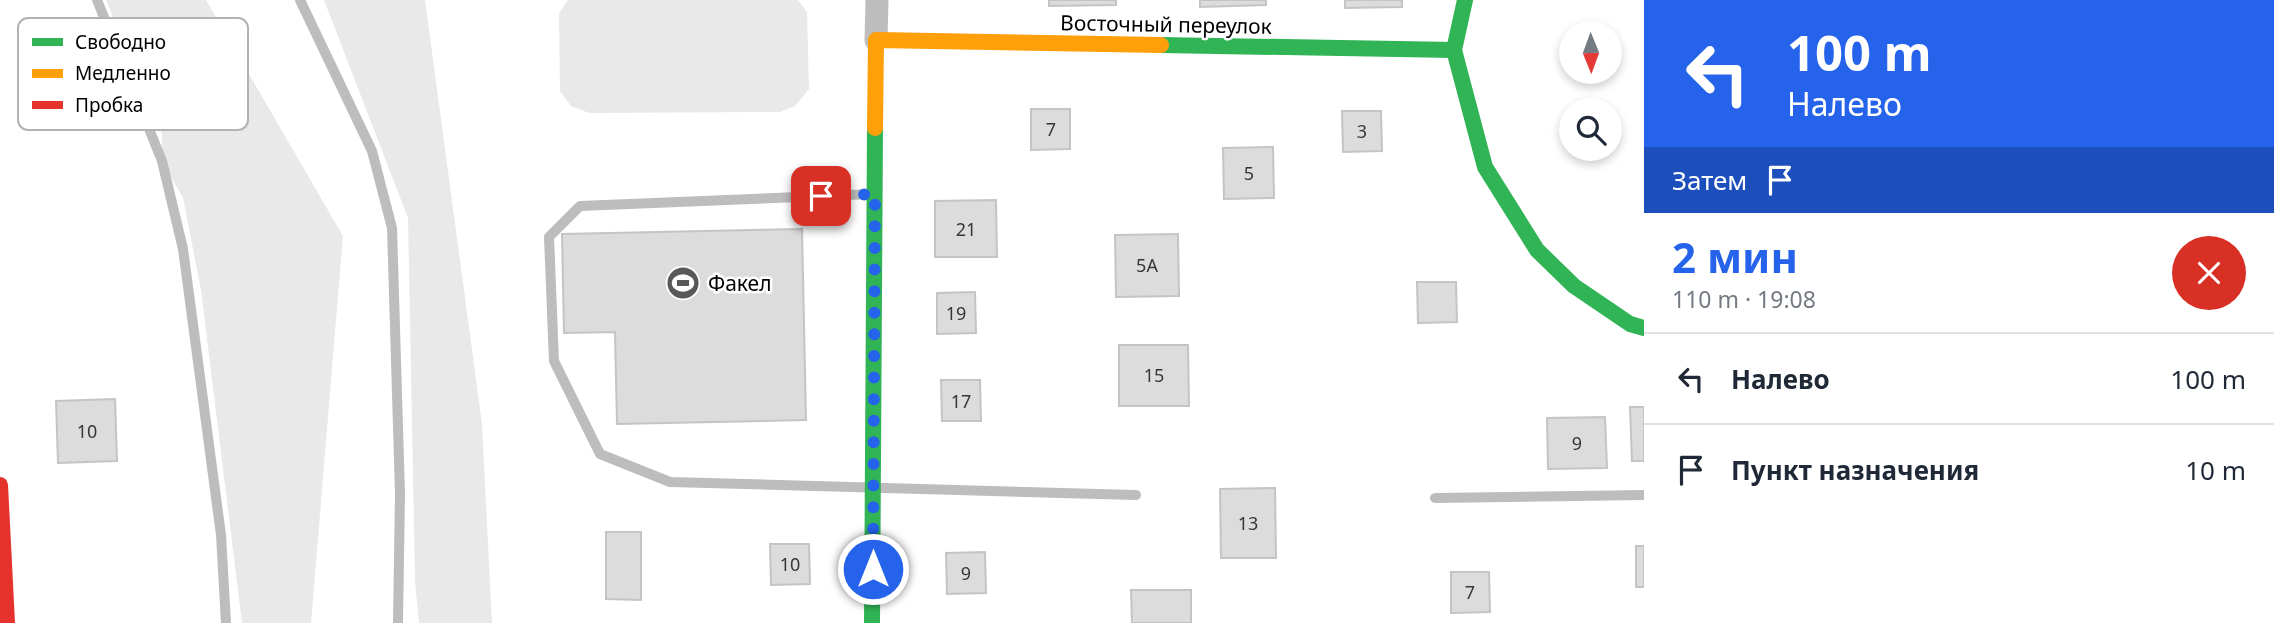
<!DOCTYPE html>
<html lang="ru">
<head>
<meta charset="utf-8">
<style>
  body { margin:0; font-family:"Noto Sans",sans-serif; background:#f2f2f3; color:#1f2937; height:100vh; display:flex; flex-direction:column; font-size:26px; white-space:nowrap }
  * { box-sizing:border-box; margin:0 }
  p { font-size:23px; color:#747a83 }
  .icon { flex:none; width:38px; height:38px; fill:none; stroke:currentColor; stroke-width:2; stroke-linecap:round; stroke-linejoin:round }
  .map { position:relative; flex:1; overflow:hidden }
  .details { display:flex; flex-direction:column; background:#fff; width:630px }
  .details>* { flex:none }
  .banner { background:#2563eb; color:#fff; overflow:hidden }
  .needle { width:46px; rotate:179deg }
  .tools { position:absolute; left:1559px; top:21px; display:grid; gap:14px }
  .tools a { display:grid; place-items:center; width:63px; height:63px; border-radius:50%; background:#fff; box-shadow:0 4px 10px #0003; font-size:35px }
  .pin { position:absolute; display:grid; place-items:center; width:60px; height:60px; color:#fff; margin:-30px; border-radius:14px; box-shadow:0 4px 10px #0006 }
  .me { position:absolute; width:77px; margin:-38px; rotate:0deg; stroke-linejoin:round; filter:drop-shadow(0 0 5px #0008) }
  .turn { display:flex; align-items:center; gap:24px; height:147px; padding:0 28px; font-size:32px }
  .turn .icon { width:91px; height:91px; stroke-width:2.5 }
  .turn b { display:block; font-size:49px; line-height:60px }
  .then { display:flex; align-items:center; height:66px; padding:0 28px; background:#0003; gap:14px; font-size:26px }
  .round { display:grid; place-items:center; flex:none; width:74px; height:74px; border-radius:37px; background:#f2f2f3 }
  .overview { display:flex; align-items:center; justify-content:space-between; height:119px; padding:0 28px }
  h1 { font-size:42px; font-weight:700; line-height:52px; color:#2563eb }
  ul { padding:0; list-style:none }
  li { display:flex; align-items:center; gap:21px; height:91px; padding:0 28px; border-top:2px solid #e0e1e3 }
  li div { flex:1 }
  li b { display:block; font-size:26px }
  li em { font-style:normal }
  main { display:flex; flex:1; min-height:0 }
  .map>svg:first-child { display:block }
</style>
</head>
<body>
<main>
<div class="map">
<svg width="1644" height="623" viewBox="0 0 1644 623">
  <rect width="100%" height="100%" fill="#fff"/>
  <!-- green -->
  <g fill="#e9e9e9">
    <path d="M106 0H206L343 236 311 623H242L201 290 183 198 162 161V134Z"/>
    <path d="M324 0H425L482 424 492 623H419L415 581 408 218Z"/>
    <path d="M568 0H798L807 12 809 89 795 106 780 112 589 113 571 106 560 91 559 13Z"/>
  </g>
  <!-- building -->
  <g fill="#dcdcdc" stroke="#c4c4c4" stroke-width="2">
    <path d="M1049 0H1116V5L1049 6Z"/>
    <path d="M1200 0H1266V5L1200 7Z"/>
    <path d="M1345 0H1402V7L1345 8Z"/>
    <path d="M1031 109H1070V149L1031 150Z"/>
    <path d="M1342 111H1381L1382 151 1343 152Z"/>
    <path d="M1273 147 1274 198 1224 199 1223 148Z"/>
    <path d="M996 200 997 257H935V201Z"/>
    <path d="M802 229 806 420 617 424 615 332 564 333 562 234Z"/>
    <path d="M1178 234 1179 296 1116 297 1115 235Z"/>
    <path d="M1417 282H1456L1457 322 1418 323Z"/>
    <path d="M975 292 976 333 937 334V293Z"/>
    <path d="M1119 345H1188L1189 406H1119Z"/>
    <path d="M941 380H980L981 421H942Z"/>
    <path d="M115 399 117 461 58 463 56 401Z"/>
    <path d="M1630 407H1644V461H1632Z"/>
    <path d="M1605 417 1607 468 1548 469 1547 418Z"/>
    <path d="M1275 488 1276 558H1221L1220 489Z"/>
    <path d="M606 532H641V600L606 599Z"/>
    <path d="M770 544H809L810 584 771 585Z"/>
    <rect x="1636" y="546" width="8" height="41"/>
    <path d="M985 552 986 593 947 594 946 553Z"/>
    <path d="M1451 572H1489L1490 612 1451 613Z"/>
    <path d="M1131 590H1191V623H1132Z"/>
  </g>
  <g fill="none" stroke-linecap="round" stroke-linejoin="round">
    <!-- lane -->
    <g stroke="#bdbdbd" stroke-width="10">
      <path d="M97 0 162 161 183 249 221 535 226 623"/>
      <path d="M300 0 372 151 392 228 400 493 398 623"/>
      <path d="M872 194 580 206 549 237 554 361 600 454 670 482 1136 495"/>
      <path d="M1435 498 1644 495"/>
    </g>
    <!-- street -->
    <path stroke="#bdbdbd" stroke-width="23" d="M876 40 877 0"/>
    <!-- fast -->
    <g stroke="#30b455" stroke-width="16">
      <path d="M1465 0 1454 50 1485 167 1537 250 1574 286 1630 324 1644 328"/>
      <path d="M1161 45 1454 50"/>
      <path d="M872 623 875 128"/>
    </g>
    <!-- slow -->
    <path stroke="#ff9f0a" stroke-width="16" d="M875 128 876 40 1161 45"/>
    <!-- jam -->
    <path stroke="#e5322d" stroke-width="16" d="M0 485 7 623"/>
  </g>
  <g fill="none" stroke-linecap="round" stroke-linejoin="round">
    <!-- route -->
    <path stroke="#2563eb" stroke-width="12" stroke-dasharray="0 21.6" d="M821 196 875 194 873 569"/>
  </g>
  <!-- icons -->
  <defs>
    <symbol id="stadium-disc" viewBox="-11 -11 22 22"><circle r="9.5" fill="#595959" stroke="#fff"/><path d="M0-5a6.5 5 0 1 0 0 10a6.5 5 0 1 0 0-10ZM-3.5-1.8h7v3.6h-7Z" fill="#fff"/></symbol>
  </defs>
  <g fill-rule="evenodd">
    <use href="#stadium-disc" x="664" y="264" width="38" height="38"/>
  </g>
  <g text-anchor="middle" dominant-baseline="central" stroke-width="5" stroke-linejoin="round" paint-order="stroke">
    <!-- number labels -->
    <g font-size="18" fill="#373737">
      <text x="1051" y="129">7</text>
      <text x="1362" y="131">3</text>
      <text x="1249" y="173">5</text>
      <text x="966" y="229">21</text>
      <text x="1147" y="265">5А</text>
      <text x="956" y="313">19</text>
      <text x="1154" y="375">15</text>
      <text x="961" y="401">17</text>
      <text x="87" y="431">10</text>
      <text x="1577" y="443">9</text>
      <text x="1248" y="523">13</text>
      <text x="790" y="564">10</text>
      <text x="966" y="573">9</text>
      <text x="1470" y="592">7</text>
    </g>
    <!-- street labels -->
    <g font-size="21" fill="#000" stroke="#fff">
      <text transform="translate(1166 24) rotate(1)">Восточный переулок</text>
    </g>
    <!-- poi labels -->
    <g font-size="21" fill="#000" stroke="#fff" text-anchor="start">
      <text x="708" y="283">Факел</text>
    </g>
  </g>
  <!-- legend -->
  <rect x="18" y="18" width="230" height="112" rx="10" fill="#fff" stroke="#b2b2b2" stroke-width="2"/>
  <rect x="32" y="38" width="31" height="8" fill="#30b455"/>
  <rect x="32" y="69" width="31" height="9" fill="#ff9f0a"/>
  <rect x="32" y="101" width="31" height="8" fill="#e5322d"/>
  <g font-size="19" fill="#000">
    <text x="75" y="49">Свободно</text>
    <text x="75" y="80">Медленно</text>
    <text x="75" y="112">Пробка</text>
  </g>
</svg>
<div class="tools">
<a><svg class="needle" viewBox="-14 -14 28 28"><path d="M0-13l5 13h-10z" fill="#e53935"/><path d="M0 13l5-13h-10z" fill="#747a83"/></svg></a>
<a><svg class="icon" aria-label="search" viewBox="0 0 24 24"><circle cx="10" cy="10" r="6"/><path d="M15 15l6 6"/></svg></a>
</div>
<div class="pin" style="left:821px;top:196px;background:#d93025"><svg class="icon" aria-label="arrive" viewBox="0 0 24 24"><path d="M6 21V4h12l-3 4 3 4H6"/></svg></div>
<svg class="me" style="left:873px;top:569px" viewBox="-20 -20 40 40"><circle r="17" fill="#2563eb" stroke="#fff" stroke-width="3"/><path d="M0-11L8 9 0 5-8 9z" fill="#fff"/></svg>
</div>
<section class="details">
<div class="banner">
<div class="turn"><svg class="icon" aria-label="left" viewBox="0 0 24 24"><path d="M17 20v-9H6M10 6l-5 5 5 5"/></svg><div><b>100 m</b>Налево</div></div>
<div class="then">Затем<svg class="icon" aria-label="arrive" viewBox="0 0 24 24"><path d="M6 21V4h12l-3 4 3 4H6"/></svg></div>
</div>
<div class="overview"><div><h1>2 мин</h1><p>110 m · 19:08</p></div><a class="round" style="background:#d93025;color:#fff"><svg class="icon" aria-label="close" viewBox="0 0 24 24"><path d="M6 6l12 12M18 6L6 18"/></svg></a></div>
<ul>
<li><svg class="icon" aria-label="left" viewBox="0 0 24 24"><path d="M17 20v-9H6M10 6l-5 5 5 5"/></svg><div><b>Налево</b></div><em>100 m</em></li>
<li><svg class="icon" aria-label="arrive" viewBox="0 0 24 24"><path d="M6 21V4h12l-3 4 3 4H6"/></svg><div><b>Пункт назначения</b></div><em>10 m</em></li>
</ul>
</section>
</main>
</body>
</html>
